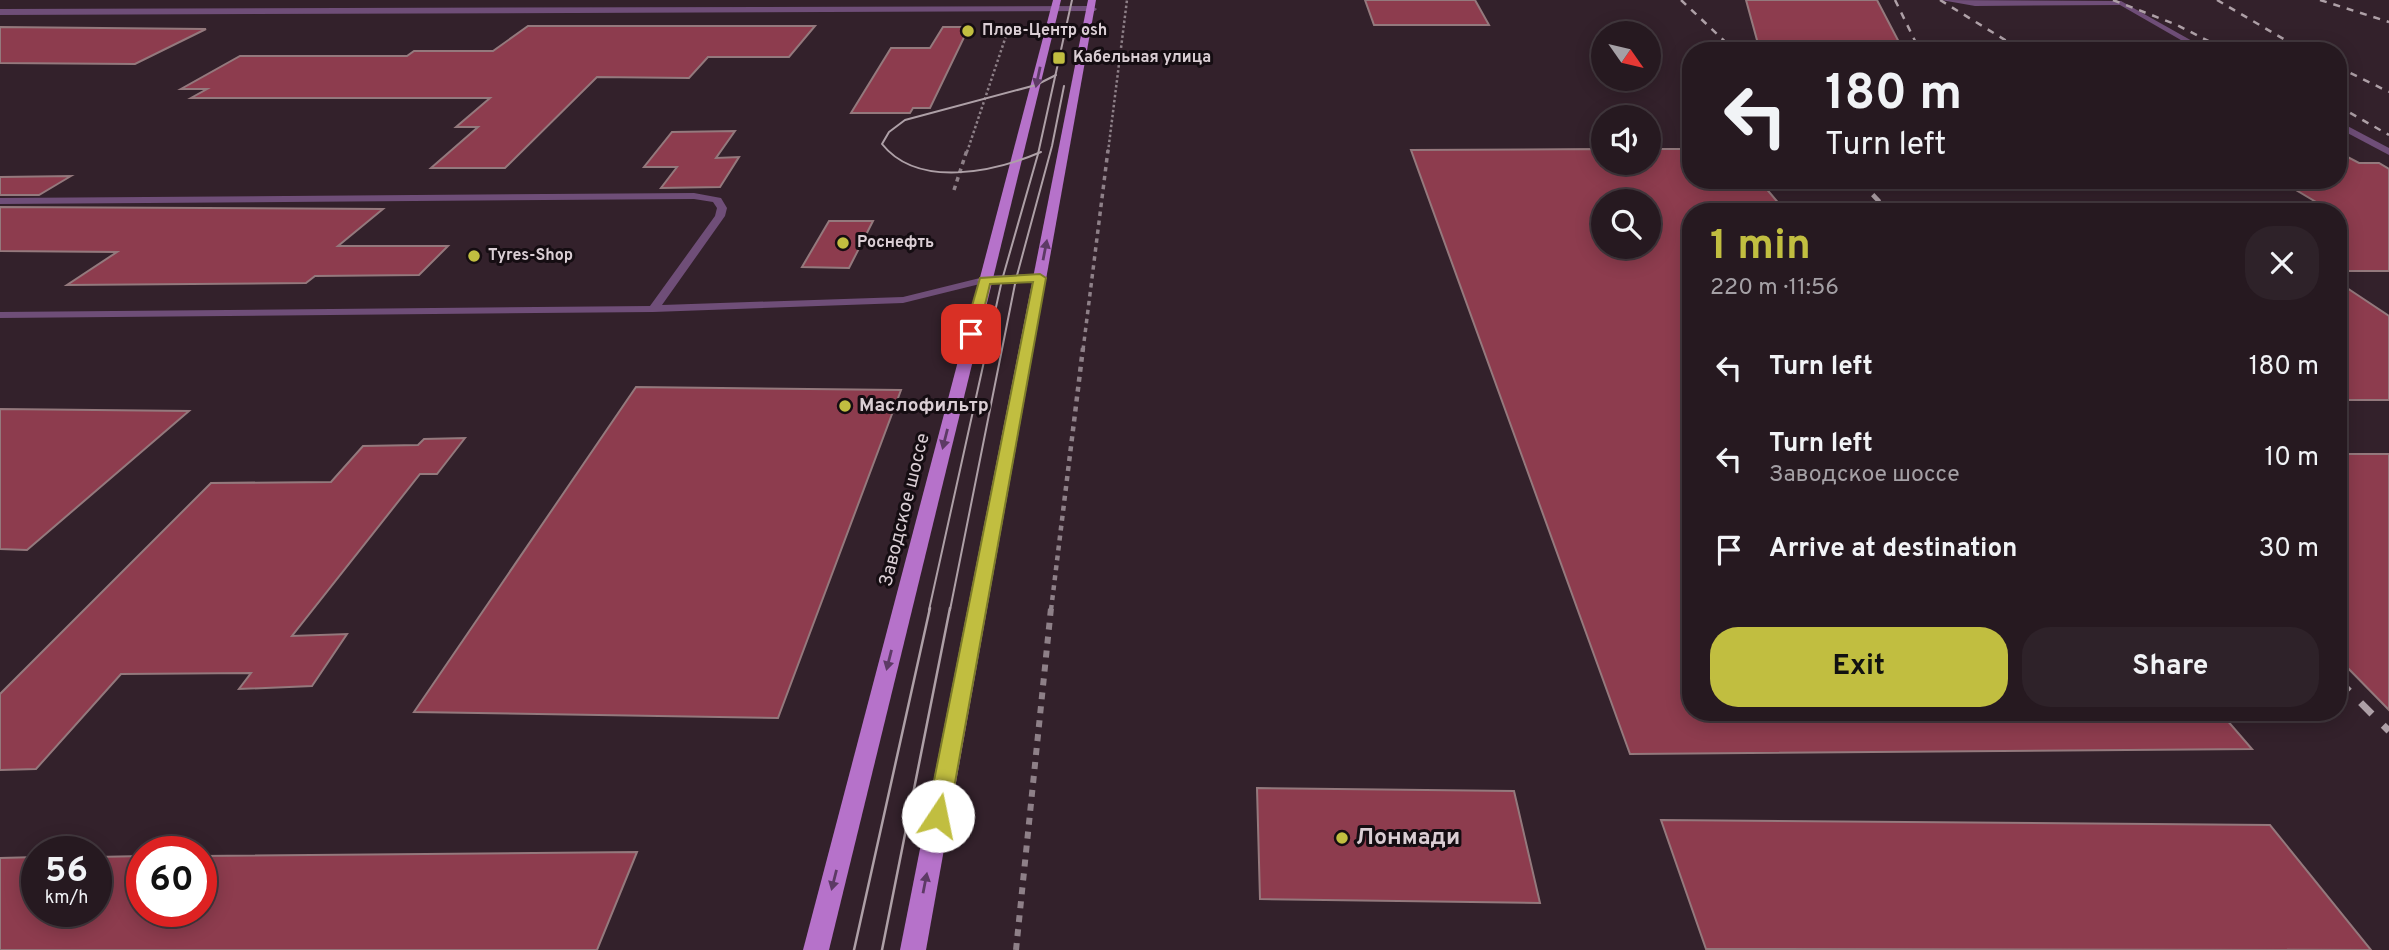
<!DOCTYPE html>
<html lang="en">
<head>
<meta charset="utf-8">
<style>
  body { margin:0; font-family:Overpass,sans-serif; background:#2e2229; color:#f1f3f6; height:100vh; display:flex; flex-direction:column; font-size:26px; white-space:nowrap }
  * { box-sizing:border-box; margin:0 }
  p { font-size:23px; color:#a4a0a5 }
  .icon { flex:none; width:38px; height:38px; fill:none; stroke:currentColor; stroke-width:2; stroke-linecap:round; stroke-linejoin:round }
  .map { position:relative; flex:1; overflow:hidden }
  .sheet { position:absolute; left:1682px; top:203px; width:665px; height:518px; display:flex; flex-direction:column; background:#261920; border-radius:28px; box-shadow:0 4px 18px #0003,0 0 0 2px #42383e }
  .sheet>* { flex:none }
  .guide { position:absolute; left:1682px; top:42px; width:665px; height:147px; border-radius:28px; box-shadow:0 4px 18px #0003,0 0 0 2px #42383e; background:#261920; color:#f1f3f6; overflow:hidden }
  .needle { width:46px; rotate:124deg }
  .controls { position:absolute; left:1591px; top:21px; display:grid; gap:14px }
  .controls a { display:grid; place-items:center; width:70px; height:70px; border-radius:50%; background:#261920; box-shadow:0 4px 18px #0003,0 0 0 2px #42383e; font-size:35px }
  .speed { position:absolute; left:21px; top:836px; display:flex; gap:14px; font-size:35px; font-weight:700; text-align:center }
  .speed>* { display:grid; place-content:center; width:91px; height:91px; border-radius:50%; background:#261920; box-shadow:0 4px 18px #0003,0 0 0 2px #42383e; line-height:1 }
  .speed small { font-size:18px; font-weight:400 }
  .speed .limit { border:10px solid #d22; background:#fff; color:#111 }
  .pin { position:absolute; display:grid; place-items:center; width:60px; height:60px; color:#fff; margin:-30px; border-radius:14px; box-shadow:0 4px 10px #0006 }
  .me { position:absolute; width:77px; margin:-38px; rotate:11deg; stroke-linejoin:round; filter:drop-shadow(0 0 5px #0008) }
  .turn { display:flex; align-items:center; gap:24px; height:147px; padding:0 28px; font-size:32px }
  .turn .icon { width:91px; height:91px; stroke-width:2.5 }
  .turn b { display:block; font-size:49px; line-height:60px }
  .round { display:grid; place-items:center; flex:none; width:74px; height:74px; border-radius:28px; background:#2e2229 }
  .headline { display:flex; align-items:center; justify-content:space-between; height:119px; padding:0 28px }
  h1 { font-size:42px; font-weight:700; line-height:52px; color:#c1be40 }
  .button { display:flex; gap:14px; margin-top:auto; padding:14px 28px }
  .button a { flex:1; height:80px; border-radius:28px; background:#c1be40; color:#111; font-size:28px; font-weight:700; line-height:80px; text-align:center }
  .button a+a { background:#2e2229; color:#f1f3f6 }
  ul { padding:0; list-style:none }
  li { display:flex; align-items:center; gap:21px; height:91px; padding:0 28px }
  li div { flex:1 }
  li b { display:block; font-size:26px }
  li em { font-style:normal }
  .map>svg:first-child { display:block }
</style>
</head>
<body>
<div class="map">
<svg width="2389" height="950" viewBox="0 0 2389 950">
  <rect width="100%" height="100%" fill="#33212b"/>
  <!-- building -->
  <g fill="#8d3c4e" stroke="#94797d" stroke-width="2" fill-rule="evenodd">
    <path d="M1365 0H1475L1489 25H1374Z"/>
    <path d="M1746 0H1877L1901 46 1843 42 1846 51H1760Z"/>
    <path d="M528 26H815L789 57H708L689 78 597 77 505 168H431L478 127H456L490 98H191L207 89H181L240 56H407L414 51H493Z"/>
    <path d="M0 27 206 29 135 64 0 63Z"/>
    <path d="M943 27H969L930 108H913L910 113H851L891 48H930Z"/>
    <path d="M735 131 716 158 739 157 720 187 661 188 677 167H644L672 132Z"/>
    <path d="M1603 149V163H1648V149H1690V180H1759L1786 212H1690V712H2220L2252 749 1630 754 1411 150ZM1603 201H1648V247H1603Z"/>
    <path d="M2338 152 2359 163H2379L2389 169V271H2338V212H2333L2279 180H2338Z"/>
    <path d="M71 176 39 195H0V177Z"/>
    <path d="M0 207 383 209 338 246H448L419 275 315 276 306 283 67 285 117 252 0 251Z"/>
    <path d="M829 221H873L849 268 802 267Z"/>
    <path d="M2338 282 2389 316V400H2349L2338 392Z"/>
    <path d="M636 387 901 390 778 718 414 712Z"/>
    <path d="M0 409 189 411 27 550 0 549Z"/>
    <path d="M465 438 437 474H420L292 636 347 634 312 686 239 689 251 673 121 674 36 769 0 770V694L211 483 331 482 363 446 418 445 424 439Z"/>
    <path d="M2338 454H2389V710L2338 658Z"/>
    <path d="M1257 788 1514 791 1540 903 1260 899Z"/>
    <path d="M1661 820 2270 825 2371 950 1706 949Z"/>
    <path d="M637 852 597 950H0V858L37 857V912H96V857L142 856V912H201V856Z"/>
  </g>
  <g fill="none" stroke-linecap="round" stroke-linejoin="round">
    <!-- path-far3 -->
    <g stroke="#8e8088" stroke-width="2.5" stroke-dasharray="2.5 2.5" stroke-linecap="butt">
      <path d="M967 152 1009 27"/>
      <path d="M1108 152 1127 0"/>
    </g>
    <!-- path-far2 -->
    <g stroke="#8e8088" stroke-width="3.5" stroke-dasharray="4.5 4.5" stroke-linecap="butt">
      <path d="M954 190 967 150"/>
      <path d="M1083 350 1108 150"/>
    </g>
    <!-- path-far1 -->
    <path stroke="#8e8088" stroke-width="4.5" stroke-dasharray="5 5" stroke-linecap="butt" d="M1051 610 1083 348"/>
    <!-- path -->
    <path stroke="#8e8088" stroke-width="6" stroke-dasharray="7 7" stroke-linecap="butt" d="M1016 950 1051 608"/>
    <!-- service -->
    <g fill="#6f4e78" fill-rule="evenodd">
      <path d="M1941 0 2121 1 2210 51H2200L2120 5 1975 6Z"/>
      <path d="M2338 121 2389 148V155L2338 128Z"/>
      <path d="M694 193 721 198 727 208 725 216 662 305 903 297 984 277 990 280 988 282 903 303 653 312 0 318V312L650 306 715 216 717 208 713 202 694 199 0 204V198Z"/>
    </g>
    <!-- minor -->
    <path fill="#6f4e78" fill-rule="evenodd" d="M1092 6 1097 9 1095 11 0 15V9Z"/>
    <!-- secondary -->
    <path fill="#9763a6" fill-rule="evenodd" d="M1040 274 1047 278 1045 281 984 284 977 280 984 276Z"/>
    <!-- primary -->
    <g fill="#b672ca" fill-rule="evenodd">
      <path d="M1053 0H1061L829 950H803Z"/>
      <path d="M1088 0H1096L926 950H900Z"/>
    </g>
    <!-- tram-far1 -->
    <g stroke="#aea0a7" stroke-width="2">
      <path d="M1041 152C994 172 918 189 882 144L889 132 905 120 1036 85 1056 75"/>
      <path d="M929 610 1002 280 1038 154 1072 0"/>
      <path d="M950 610 1016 279 1052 146 1064 86"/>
    </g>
    <!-- tram -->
    <g stroke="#aea0a7" stroke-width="2.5">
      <path d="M854 950 930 608"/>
      <path d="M882 950 950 608"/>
    </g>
    <!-- rail-far2 -->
    <g stroke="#aea0a7" stroke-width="2.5" stroke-dasharray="7 7" stroke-linecap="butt">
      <path d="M1681 0 1735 51"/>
      <path d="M1895 0 1920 51"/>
      <path d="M1940 0 2023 51"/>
      <path d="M2113 0 2177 25 2228 51"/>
      <path d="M2217 0 2304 51"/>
      <path d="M2320 0 2389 22"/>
      <path d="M2338 67 2389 92"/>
      <path d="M2338 106 2389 135"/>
    </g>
    <!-- rail-far1 -->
    <path stroke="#aea0a7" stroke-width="4.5" stroke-dasharray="10 10" stroke-linecap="butt" d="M1859 180 1889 212"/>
    <!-- rail -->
    <path stroke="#aea0a7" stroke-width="7" stroke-dasharray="16 16" stroke-linecap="butt" d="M2338 680 2389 731"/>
  </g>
  <!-- one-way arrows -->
  <defs><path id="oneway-solid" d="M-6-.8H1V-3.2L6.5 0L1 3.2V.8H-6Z" transform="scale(1.75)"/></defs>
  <g fill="#5d3a65">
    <use href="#oneway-solid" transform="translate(1038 77) rotate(102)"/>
    <use href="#oneway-solid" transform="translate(1045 250) rotate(-79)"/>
    <use href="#oneway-solid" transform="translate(945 439) rotate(104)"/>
    <use href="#oneway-solid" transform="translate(889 660) rotate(104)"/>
    <use href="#oneway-solid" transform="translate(834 880) rotate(104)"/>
    <use href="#oneway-solid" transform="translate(925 883) rotate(-79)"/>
  </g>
  <!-- route -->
  <path fill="#c1be40" stroke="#7d7c2a" stroke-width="2" d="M1040 274 1046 278 949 816 946 822 938 824 931 822 927 816 1033 282 990 284 978 334 971 338 964 334 980 278Z"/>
  <!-- markers -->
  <g fill="#c1be40" stroke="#150d12" stroke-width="2.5">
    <circle cx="968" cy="31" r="7"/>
    <rect x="1052" y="51" width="14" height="14" rx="3.5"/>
    <circle cx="843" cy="243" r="7"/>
    <circle cx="474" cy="256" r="7"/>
    <circle cx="845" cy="406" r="7"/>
    <circle cx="1342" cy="838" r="7"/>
  </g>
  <g text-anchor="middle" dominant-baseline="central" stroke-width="6" stroke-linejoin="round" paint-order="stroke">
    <!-- far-poi labels -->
    <g font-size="16" font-weight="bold" fill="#daced4" stroke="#150d12" text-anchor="start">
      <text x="982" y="31">Плов-Центр osh</text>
      <text x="1073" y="58">Кабельная улица</text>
      <text x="857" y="243">Роснефть</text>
      <text x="488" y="256">Tyres-Shop</text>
    </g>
    <!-- poi labels -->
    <g font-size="19" font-weight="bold" fill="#daced4" stroke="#150d12" text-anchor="start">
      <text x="859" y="406">Маслофильтр</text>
    </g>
    <!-- street labels -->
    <g font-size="19" fill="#daced4" stroke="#150d12">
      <text transform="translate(905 510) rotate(-76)">Заводское шоссе</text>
    </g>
    <!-- near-poi labels -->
    <g font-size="23" font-weight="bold" fill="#daced4" stroke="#150d12" text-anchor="start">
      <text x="1356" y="838">Лонмади</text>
    </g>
  </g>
</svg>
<div class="controls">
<a><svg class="needle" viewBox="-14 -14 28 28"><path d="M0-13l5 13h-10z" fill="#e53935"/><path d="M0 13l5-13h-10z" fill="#a4a0a5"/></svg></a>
<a><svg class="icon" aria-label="sound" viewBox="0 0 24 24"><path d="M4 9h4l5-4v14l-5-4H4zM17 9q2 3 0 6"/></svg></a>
<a><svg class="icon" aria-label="search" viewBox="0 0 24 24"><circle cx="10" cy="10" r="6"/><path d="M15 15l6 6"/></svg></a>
</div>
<div class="speed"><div>56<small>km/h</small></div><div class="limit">60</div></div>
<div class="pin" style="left:971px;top:334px;background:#d93025"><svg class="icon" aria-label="arrive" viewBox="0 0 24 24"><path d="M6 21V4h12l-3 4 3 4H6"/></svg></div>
<svg class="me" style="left:938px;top:816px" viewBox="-20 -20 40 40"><circle r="19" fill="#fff"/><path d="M0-13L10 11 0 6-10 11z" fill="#c1be40"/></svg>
<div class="guide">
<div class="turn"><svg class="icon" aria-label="left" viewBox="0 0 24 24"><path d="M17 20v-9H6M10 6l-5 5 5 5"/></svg><div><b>180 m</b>Turn left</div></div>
</div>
<section class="sheet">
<div class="headline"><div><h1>1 min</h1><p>220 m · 11:56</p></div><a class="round"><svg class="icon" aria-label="close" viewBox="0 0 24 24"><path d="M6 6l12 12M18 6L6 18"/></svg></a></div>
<ul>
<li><svg class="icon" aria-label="left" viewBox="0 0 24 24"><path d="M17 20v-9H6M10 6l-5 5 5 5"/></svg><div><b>Turn left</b></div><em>180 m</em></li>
<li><svg class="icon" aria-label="left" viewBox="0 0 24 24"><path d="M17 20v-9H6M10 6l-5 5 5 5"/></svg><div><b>Turn left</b><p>Заводское шоссе</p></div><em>10 m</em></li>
<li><svg class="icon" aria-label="arrive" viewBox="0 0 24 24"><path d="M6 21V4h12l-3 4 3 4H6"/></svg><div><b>Arrive at destination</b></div><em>30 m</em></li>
</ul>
<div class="button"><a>Exit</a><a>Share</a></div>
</section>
</div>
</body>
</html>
